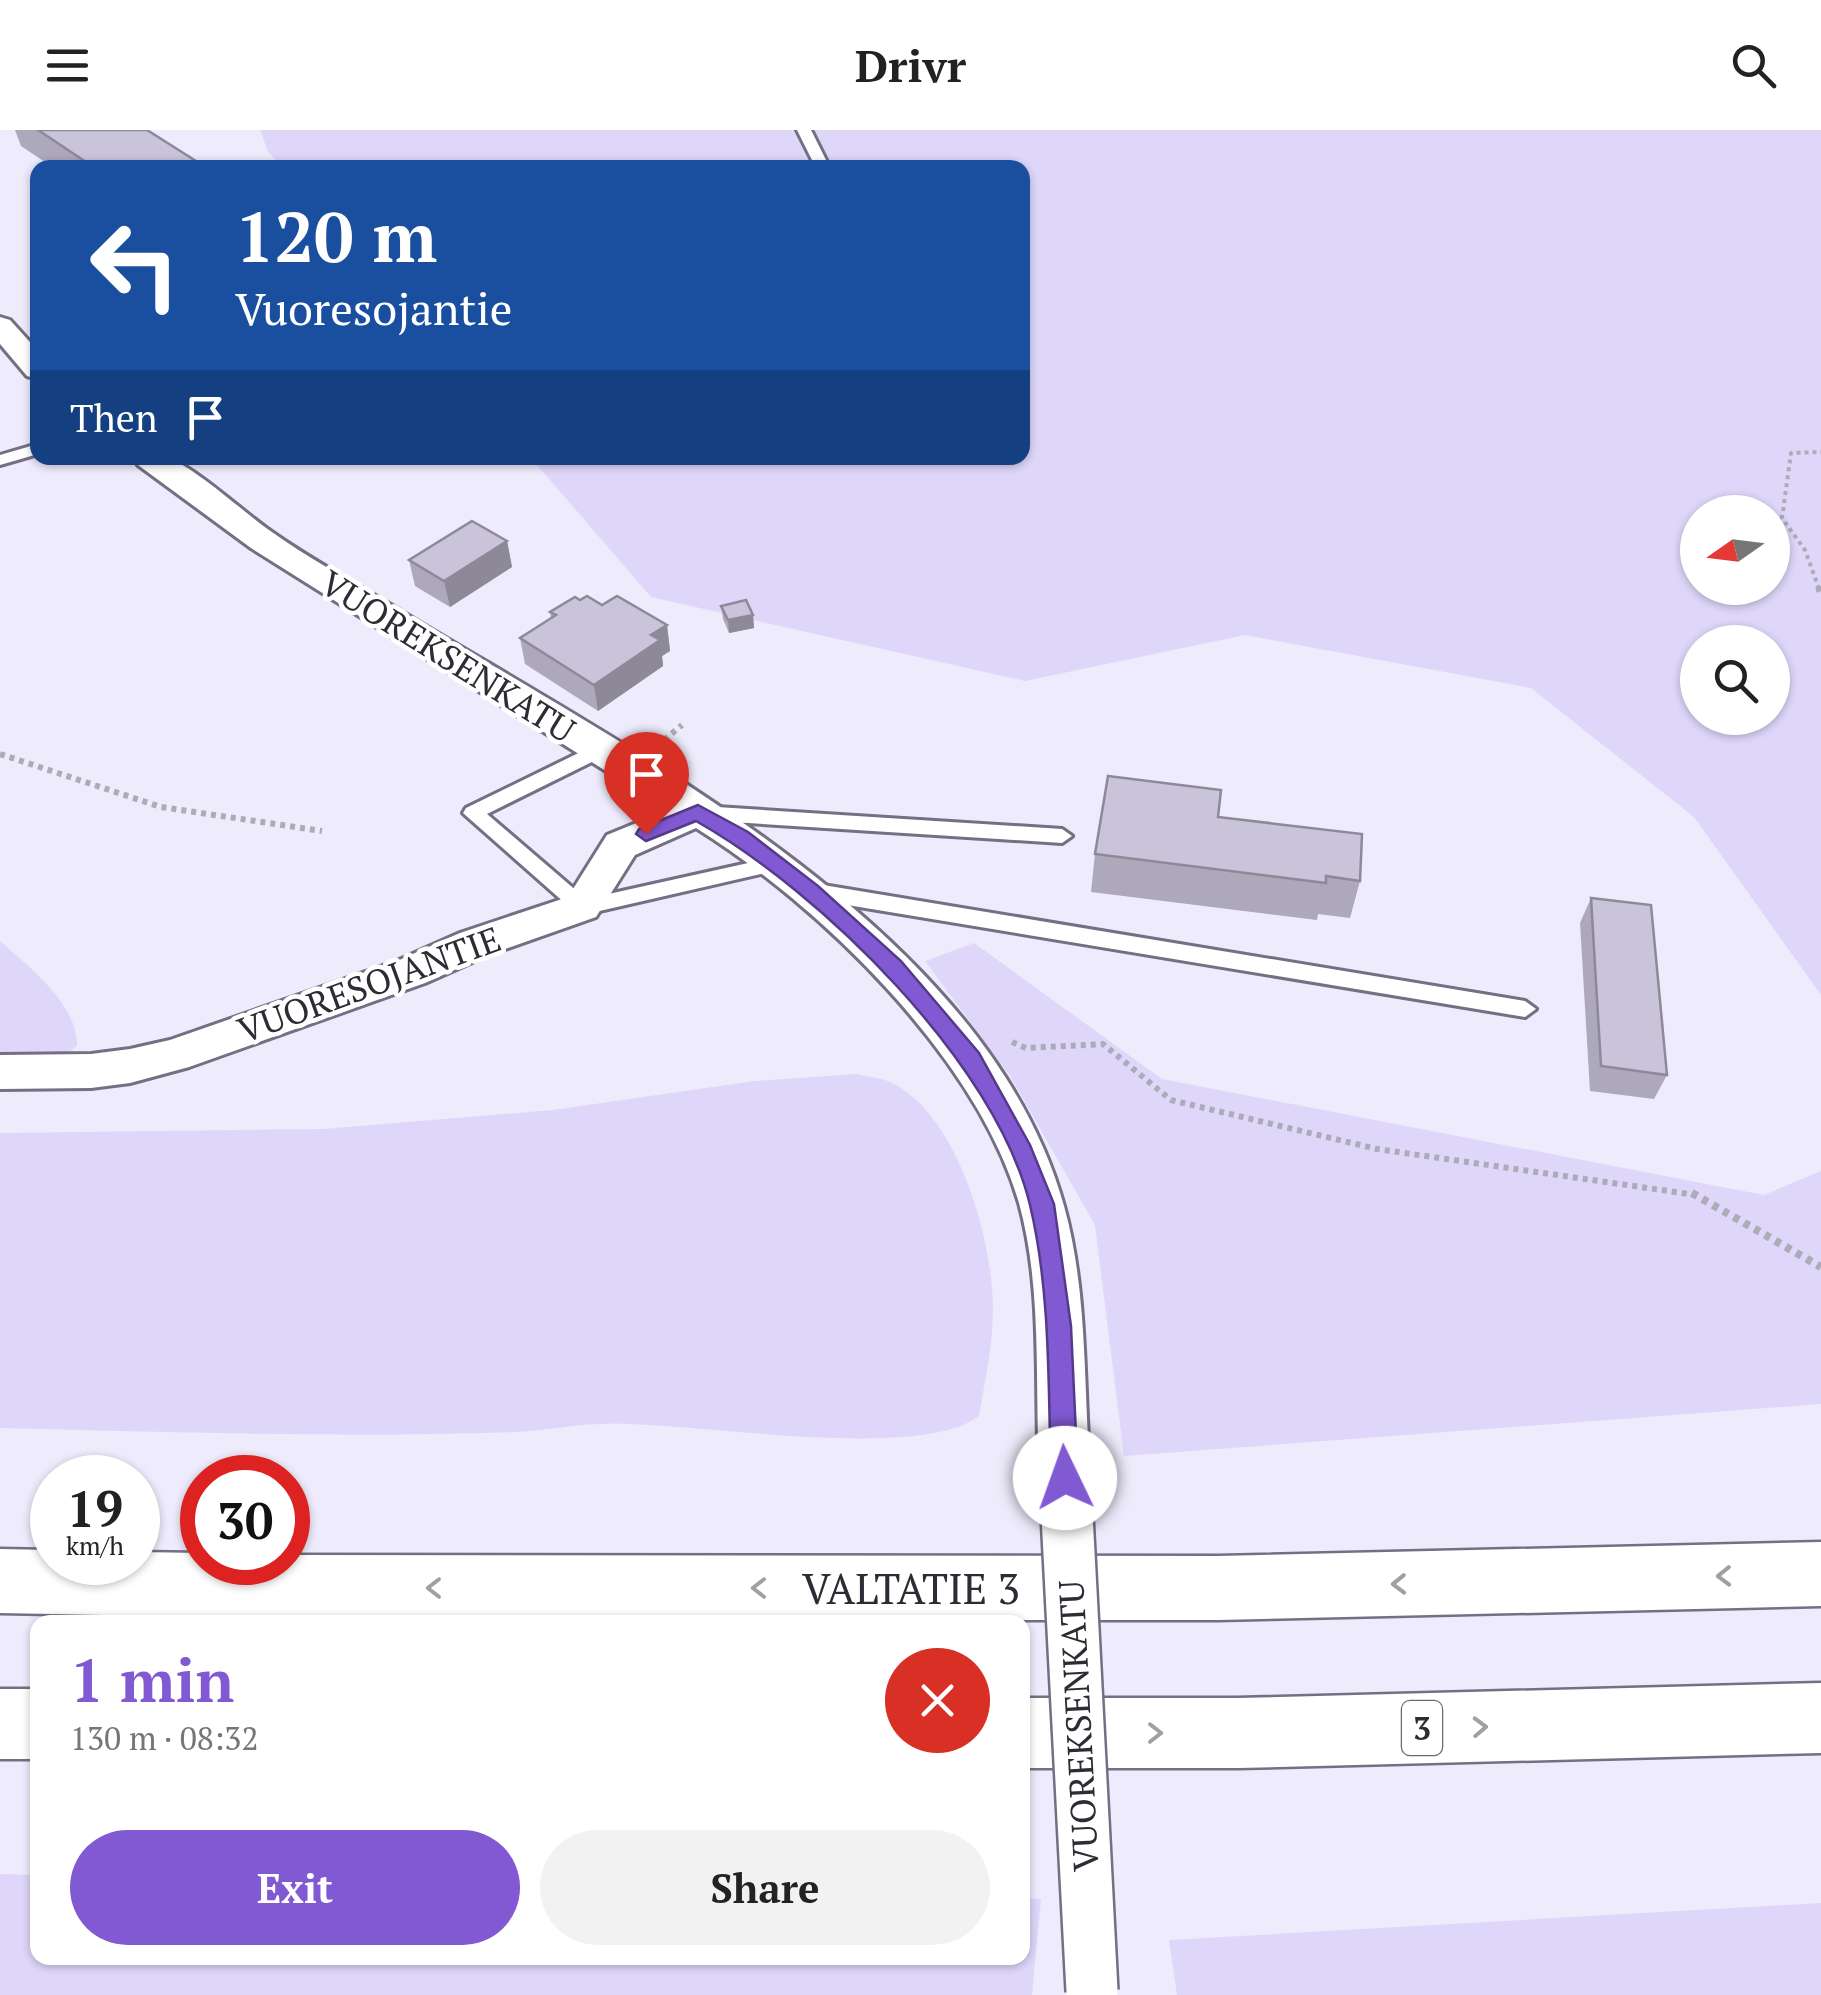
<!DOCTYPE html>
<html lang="en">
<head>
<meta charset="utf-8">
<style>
  body { margin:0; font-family:"PT Serif",serif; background:#f2f2f2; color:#222; height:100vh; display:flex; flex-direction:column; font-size:38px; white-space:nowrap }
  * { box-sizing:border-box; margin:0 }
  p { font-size:32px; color:#767676 }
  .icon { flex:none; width:55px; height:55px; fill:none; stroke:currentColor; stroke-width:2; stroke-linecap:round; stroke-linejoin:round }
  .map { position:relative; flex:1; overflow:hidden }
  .panel { position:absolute; left:30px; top:1485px; width:1000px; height:350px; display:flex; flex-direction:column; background:#fff; border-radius:20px; box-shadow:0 2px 8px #0004 }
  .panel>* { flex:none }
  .hud { position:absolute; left:30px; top:30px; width:1000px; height:305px; border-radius:20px; box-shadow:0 2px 8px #0004; background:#1a4fa0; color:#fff; overflow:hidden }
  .needle { width:65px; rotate:256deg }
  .tools { position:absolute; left:1680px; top:365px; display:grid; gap:20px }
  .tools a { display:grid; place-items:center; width:110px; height:110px; border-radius:50%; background:#fff; box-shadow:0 2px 8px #0004; font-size:50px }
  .speed { position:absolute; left:30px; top:1325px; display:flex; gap:20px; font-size:50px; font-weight:700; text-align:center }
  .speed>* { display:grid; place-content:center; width:130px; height:130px; border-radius:50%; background:#fff; box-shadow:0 2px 8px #0004; line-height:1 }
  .speed small { font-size:25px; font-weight:400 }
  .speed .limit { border:15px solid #d22; background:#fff; color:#111 }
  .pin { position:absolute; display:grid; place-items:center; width:85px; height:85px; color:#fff; margin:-102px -42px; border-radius:50% 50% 50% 0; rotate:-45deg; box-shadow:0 0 10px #0007 }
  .pin .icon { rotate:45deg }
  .me { position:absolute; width:110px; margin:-55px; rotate:357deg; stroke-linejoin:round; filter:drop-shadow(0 0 8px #0008) }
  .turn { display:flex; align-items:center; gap:35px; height:210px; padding:0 40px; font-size:45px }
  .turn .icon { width:130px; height:130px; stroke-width:2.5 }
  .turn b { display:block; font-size:70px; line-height:85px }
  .then { display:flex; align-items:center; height:95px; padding:0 40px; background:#0003; gap:20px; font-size:38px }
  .round { display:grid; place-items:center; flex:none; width:105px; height:105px; border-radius:52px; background:#f2f2f2 }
  .headline { display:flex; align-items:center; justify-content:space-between; height:170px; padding:0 40px }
  h1 { font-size:60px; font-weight:700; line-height:75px; color:#8159d3 }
  .button { display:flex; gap:20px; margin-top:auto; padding:20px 40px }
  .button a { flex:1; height:115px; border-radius:60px; background:#8159d3; color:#fff; font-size:40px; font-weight:700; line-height:115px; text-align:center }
  .button a+a { background:#f2f2f2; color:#222 }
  header { display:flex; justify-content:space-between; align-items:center; height:130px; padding:0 40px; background:#fff; font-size:45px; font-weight:700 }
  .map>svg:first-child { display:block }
</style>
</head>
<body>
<header><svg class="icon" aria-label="menu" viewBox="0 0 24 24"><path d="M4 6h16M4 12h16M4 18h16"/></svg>Drivr<svg class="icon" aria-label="search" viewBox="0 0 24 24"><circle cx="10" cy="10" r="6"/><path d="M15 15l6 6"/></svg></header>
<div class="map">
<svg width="1821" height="1865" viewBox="0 0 1821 1865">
  <rect width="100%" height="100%" fill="#eeebfc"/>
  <!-- green -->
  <g fill="#dfd7fa" fill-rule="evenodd">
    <path d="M260 0H1821V865L1694 687 1531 558 1245 505 1025 551 651 467 531 328H1022V38L282 37 268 22ZM1698 382H1772V458H1698ZM1698 512H1772V588H1698Z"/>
    <path d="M0 811C28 836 78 874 77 916L68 923 0 929Z"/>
    <path d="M974 813 1162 949 1764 1065 1821 1041V1274L1124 1326 1095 1095 1010 946 925 831Z"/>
    <path d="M857 944C869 947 884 948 894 954 959 988 993 1111 993 1179 993 1215 985 1251 979 1286 919 1333 687 1291 605 1294 575 1294 545 1301 515 1302 344 1308 171 1302 0 1298V1003L323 999 553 980 755 951Z"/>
    <path d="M0 1744 37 1745 38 1828H1022L1023 1768 1041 1769 1032 1865H0Z"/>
    <path d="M1821 1773V1865H1177L1169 1810Z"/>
  </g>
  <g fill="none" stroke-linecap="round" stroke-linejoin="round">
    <defs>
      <g id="lane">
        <path d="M797 0H811L830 38H816Z"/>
        <path d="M38 314V324L0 335V325Z"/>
        <path d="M599 613 609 620 606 625 487 684 586 769 775 727 785 734 782 739 582 785 575 782 463 683 466 678Z"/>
        <path d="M701 676 1062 699 1072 706 1062 713 701 690 691 683Z"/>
        <path d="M811 753 1525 871 1536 879 1525 887 811 769 801 761Z"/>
      </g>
      <g id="street">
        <path d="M0 187 10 190 38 221V249L27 246 0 214Z"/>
        <path d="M134 328C145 328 161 325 171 329 200 342 241 380 269 400 308 428 351 451 391 475 623 617 986 795 1064 1076 1085 1151 1084 1232 1088 1309L1080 1325 1063 1331 1046 1325 1038 1309C1036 1232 1040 1149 1019 1073 977 928 822 777 696 698L635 725 596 787 488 825 425 853 189 937 130 953 91 958 0 959V925L91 924 130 919 170 910 397 831 460 803 568 767 607 705 668 680 251 418 138 335Z"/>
      </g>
      <g id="highway">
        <path d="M1821 1412V1476L1218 1490H360L0 1483V1419L52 1420V1432H138V1422L202 1423V1432H288V1425L1218 1426Z"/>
        <path d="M1821 1553V1623L1238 1638H1022V1568H1238Z"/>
        <rect x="0" y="1559" width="38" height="70"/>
      </g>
    </defs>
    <!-- lane casing -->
    <use href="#lane" stroke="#746f83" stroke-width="6"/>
    <!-- street casing -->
    <use href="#street" stroke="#746f83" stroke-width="6"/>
    <!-- highway casing -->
    <use href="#highway" stroke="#746f83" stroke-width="5"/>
    <!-- path-far2 -->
    <path stroke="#adabb8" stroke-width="4" stroke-dasharray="4 4" stroke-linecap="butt" d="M1819 459 1805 420 1782 388 1791 323 1821 322"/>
    <!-- path-far1 -->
    <g stroke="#adabb8" stroke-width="6" stroke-dasharray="5 5" stroke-linecap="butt">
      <path d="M1818 457 1821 466"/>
      <path d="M664 610 682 595"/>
      <path d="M0 624 161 677 322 701"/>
      <path d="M1012 912 1026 918 1103 914 1171 970 1377 1019 1696 1065"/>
    </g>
    <!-- path -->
    <path stroke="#adabb8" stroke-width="8" stroke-dasharray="6 6" stroke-linecap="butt" d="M1692 1063 1821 1137"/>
    <!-- lane -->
    <use href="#lane" fill="#fff" fill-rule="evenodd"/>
    <!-- street -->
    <use href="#street" fill="#fff" fill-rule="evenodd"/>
    <!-- highway -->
    <use href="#highway" fill="#fff" fill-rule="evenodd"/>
    <defs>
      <path id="street-bridge" d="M1063 1309 1092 1861"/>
    </defs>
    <!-- street-bridge casing -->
    <use href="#street-bridge" stroke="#746f83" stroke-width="56" stroke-linecap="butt"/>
    <!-- street-bridge -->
    <use href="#street-bridge" stroke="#fff" stroke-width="51"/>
  </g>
  <!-- wall -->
  <g fill="#ada9bb">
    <path d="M15 0H147L207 38H54L21 16Z"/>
    <path d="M507 411 512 437 450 477 415 456 409 430Z"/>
    <path d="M580 470 667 495 670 521 662 526 663 536 598 581 525 534 520 508 551 488 550 482Z"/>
    <path d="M721 476 753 485 754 498 729 503 723 489Z"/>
    <path d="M1218 687 1360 751 1350 788 1318 784 1317 790 1091 762 1095 724Z"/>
    <path d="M1591 768 1667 945 1654 969 1590 961 1580 793Z"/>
  </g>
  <!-- shaded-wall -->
  <g fill="#8d8999">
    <path d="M507 411 512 437 450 477 444 451Z"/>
    <path d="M753 485 754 498 729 503 728 490Z"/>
    <path d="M667 495 670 521 662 526 663 536 598 581 594 555 651 505Z"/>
  </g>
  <!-- building -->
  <g fill="#c9c4da" stroke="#8d8999" stroke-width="2.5">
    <path d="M38 0H147L207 38H95Z"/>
    <path d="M472 391 507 411 444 451 409 430Z"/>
    <path d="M587 466 602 475 617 466 667 495 651 505 660 510 594 555 520 508 556 485 550 482 575 467 580 470Z"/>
    <path d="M746 470 753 485 728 490 721 476Z"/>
    <path d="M1108 646 1221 660 1218 687 1362 704 1360 751 1326 746V753L1095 724Z"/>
    <path d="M1591 768 1651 775 1667 945 1601 936Z"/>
  </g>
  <!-- one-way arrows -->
  <defs><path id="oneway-chevron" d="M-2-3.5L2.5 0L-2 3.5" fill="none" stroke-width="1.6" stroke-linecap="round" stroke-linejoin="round" transform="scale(2.5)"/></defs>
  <g stroke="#a0a0a4">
    <use href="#oneway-chevron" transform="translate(1724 1446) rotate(179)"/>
    <use href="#oneway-chevron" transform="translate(1399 1454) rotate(179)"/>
    <use href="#oneway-chevron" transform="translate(434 1458) rotate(180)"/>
    <use href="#oneway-chevron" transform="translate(759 1458) rotate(180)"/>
    <use href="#oneway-chevron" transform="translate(1480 1597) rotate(-2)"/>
    <use href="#oneway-chevron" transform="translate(1155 1603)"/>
  </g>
  <!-- route -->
  <path fill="#8159d3" stroke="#543a89" stroke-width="2.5" d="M698 675 748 702 818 756 901 831 979 923 1030 1015 1054 1074 1071 1196 1078 1348 1074 1357 1065 1360 1055 1357 1051 1348C1048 1258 1051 1163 1030 1075 996 933 820 761 696 691L646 711 636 704 639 699Z"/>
  <g text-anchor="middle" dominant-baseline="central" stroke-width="9" stroke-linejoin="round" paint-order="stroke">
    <!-- shield labels -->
    <rect fill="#fff" stroke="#6c6b71" stroke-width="2.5" x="1402" y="1571" width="40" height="54" rx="8"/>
    <g font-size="32" font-weight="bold" fill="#2d2c34">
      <text x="1422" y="1598">3</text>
    </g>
    <!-- street labels -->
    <g font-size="35" fill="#2d2c34" stroke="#fff">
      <text transform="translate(448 526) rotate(32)">VUOREKSENKATU</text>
      <text transform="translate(369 854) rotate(-20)">VUORESOJANTIE</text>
      <text transform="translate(1078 1596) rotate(-93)">VUOREKSENKATU</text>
    </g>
    <!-- near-street labels -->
    <g font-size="42" fill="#2d2c34" stroke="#fff">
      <text x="911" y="1458">VALTATIE 3</text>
    </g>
  </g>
</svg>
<div class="tools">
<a><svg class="needle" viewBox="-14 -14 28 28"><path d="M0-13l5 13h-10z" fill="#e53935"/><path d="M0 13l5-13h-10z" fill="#767676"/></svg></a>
<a><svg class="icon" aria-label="search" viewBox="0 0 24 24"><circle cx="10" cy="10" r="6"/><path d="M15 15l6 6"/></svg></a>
</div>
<div class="speed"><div>19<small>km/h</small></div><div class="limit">30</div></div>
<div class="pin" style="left:646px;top:704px;background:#d93025"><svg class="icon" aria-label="arrive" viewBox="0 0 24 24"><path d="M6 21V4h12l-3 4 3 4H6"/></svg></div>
<svg class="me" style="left:1065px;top:1348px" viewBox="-20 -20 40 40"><circle r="19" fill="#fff"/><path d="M0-13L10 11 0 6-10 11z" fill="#8159d3"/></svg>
<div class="hud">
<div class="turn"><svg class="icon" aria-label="left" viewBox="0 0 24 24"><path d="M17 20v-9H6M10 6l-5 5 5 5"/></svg><div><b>120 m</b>Vuoresojantie</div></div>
<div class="then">Then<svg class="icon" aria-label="arrive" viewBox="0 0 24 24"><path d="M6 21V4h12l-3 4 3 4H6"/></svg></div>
</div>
<section class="panel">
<div class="headline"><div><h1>1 min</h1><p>130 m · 08:32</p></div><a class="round" style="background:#d93025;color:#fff"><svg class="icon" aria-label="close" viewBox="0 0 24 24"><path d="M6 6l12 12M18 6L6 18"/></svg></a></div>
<div class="button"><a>Exit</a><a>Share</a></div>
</section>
</div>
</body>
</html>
